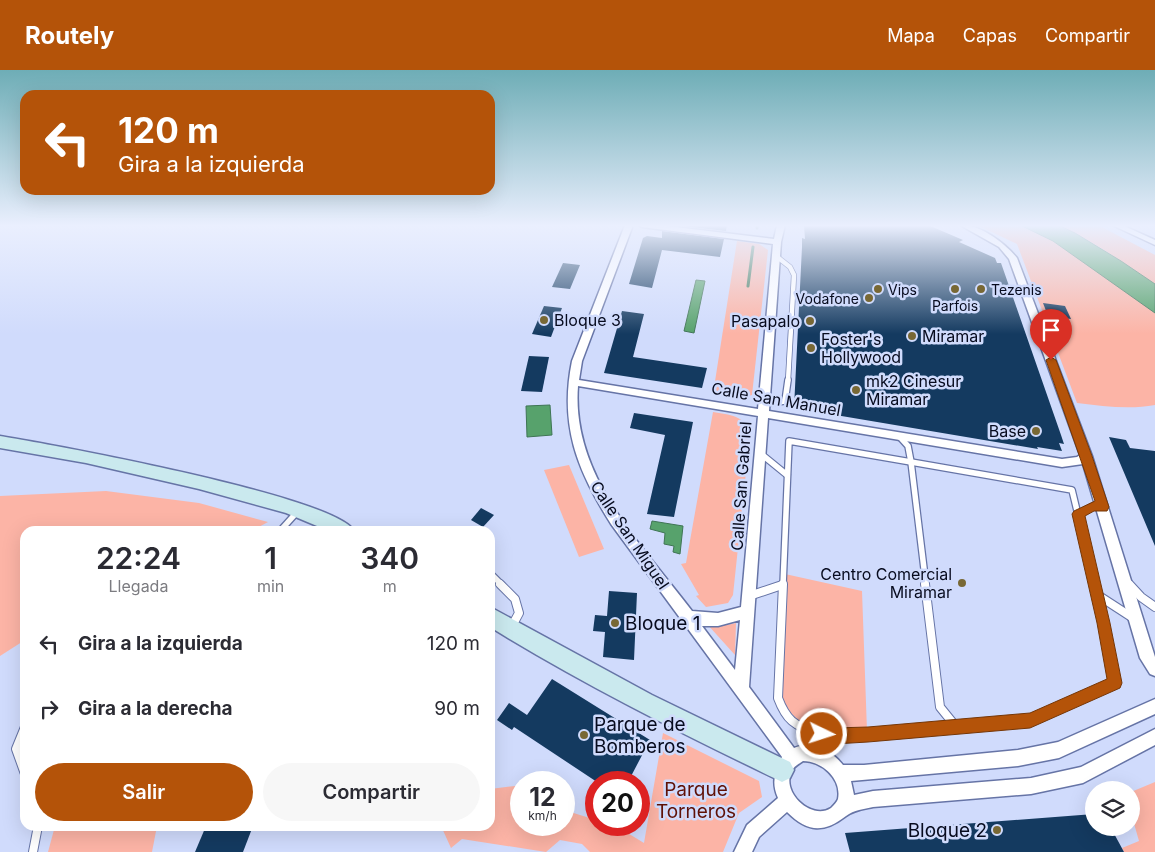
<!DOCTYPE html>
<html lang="es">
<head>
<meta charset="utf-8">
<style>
  body { margin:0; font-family:Inter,sans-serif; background:#f7f7f7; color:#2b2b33; height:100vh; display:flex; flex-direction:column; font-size:19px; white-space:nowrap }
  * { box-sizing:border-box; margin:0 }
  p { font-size:16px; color:#7c7c81 }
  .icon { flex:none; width:28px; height:28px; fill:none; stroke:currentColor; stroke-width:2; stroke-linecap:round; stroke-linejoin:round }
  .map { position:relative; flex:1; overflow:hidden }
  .panel { position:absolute; left:20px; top:456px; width:475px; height:305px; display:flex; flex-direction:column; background:#fff; border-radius:15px; box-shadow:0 5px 20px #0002 }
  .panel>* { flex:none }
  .top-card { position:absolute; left:20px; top:20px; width:475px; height:105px; border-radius:15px; box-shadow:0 5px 20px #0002; background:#b45309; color:#fff; overflow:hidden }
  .fabs { position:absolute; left:1085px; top:711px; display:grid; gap:10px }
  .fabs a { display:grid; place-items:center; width:55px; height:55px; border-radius:50%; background:#fff; box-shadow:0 5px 20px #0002; font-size:25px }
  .speed { position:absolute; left:510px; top:701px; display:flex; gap:10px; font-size:25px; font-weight:700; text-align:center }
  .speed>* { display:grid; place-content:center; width:65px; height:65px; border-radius:50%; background:#fff; box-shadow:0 5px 20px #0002; line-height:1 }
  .speed small { font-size:12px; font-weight:400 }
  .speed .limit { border:8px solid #d22; background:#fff; color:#111 }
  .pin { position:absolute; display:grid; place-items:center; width:42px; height:42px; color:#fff; margin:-51px -21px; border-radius:50% 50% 50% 0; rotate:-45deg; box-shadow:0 0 5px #0007 }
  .pin .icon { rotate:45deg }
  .me { position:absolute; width:55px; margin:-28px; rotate:94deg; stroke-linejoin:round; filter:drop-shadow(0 0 4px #0008) }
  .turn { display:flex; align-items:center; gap:18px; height:105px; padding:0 15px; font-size:22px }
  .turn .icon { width:65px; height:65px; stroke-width:2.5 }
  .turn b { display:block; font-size:35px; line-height:42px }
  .eta { display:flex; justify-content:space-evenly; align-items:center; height:85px; text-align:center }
  .eta b { font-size:30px; font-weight:600; line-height:35px }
  .action { display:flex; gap:10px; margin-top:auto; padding:10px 15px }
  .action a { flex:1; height:58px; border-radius:30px; background:#b45309; color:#fff; font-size:20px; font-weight:600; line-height:58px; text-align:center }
  .action a+a { background:#f7f7f7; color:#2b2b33 }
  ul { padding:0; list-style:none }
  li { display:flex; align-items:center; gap:15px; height:65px; padding:0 15px }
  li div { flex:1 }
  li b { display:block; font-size:19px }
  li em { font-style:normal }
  header { display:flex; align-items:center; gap:30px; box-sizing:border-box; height:70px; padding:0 25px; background:#b45309; color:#fff }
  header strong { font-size:24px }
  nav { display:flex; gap:28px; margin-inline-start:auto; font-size:18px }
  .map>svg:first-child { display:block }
</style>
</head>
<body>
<header>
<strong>Routely</strong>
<nav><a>Mapa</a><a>Capas</a><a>Compartir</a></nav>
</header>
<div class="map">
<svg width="1155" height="782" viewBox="0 0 1155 782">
  <rect width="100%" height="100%" fill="#d0dbfc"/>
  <!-- green -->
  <g fill="#fcb4a6">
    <path d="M977 155H1020L1053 171 1155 243V335C1129 340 1103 336 1077 333L1017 174Z"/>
    <path d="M1058 155H1098L1155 185V214C1124 193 1093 171 1058 155Z"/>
    <path d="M737 171 759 174 768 180 752 325 742 328 713 324Z"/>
    <path d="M713 342C729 345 746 345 750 364L733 525 728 533 706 537 696 526 699 525 681 494 686 493Z"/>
    <path d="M569 395 604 479 579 487 544 400Z"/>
    <path d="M106 421 199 433 268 452 251 461H25V570L0 586V426Z"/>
    <path d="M785 504 862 521 867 661C830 662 798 665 781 627Z"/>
    <path d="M736 553 735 585 707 554 727 555Z"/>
    <path d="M663 663 759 711 762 727 739 743 723 782H590L582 774 560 770 546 782 462 769 451 778 441 756H490V719L515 716 521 719V755H564V740L596 750V755L616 756 644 773Z"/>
    <path d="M1155 712V782H1124L1122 778 1139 771 1131 743V722Z"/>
    <path d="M55 756H157L152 782H48Z"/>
  </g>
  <!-- water -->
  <g fill="#57a26c" stroke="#3f7555">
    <path d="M1020 155H1058L1075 163 1121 191 1155 214V243L1053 171Z"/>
    <path d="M696 210 705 211 694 263 684 261Z"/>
    <path d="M550 335 552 365 527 367 526 336Z"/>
    <path d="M652 451 683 456 680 484 673 482 674 476 664 474 665 463 650 459Z"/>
  </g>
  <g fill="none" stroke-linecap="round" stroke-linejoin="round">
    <!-- stream -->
    <g stroke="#3f7555" stroke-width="3">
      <path d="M757 155V158"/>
      <path d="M748 216 753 177"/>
    </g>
  </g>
  <!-- building -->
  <g fill="#143a60">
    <path d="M673 155H727L726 161Z"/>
    <path d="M804 155H928L963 170 959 172 995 188 997 193H1001L1061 365 1064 374 1059 373 1062 381 1037 377 1038 379 794 338 802 177V168L805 169Z"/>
    <path d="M662 161 724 169 720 187 662 180 652 218 629 214 643 168 647 166 662 168Z"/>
    <path d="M563 193 580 195 570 219 552 217Z"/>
    <path d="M1043 233 1065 236 1071 249 1048 246Z"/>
    <path d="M544 236 562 238 551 267 532 264Z"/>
    <path d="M622 241 644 244 633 287 707 298 702 318 604 303Z"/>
    <path d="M529 286 549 287 542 322 521 321Z"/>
    <path d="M634 343 693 352 674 447 647 444 665 365 630 358Z"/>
    <path d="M1109 367 1126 370 1130 378 1155 381V476Z"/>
    <path d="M481 438 494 445 483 457 471 450Z"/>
    <path d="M609 521 637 523 634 590 603 587 605 562 593 561 595 545 607 546Z"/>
    <path d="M552 609 650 670 628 712H597L514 657 512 660 497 650 509 633 527 645Z"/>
    <path d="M1094 744V758H1111L1124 782H850L845 763Z"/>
    <path d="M206 756H253L243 782H195Z"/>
  </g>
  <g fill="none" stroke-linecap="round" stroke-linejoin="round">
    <defs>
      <path id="lane-far2" d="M776 186 790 197 794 205 788 311"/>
      <g id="lane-far1">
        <path d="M763 334 785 331 788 310"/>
        <path d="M899 366 908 376 911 392"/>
        <path d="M760 383 787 405"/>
        <path d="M911 392 1072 420 1095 515"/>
        <path d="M911 392 926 515"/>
        <path d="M1078 444 1093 436 1101 437"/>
        <path d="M280 461 298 441"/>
        <path d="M490 503 502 515"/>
        <path d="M783 515 789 371 911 392"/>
      </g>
      <g id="lane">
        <path d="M500 514 515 529 519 543 512 556"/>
        <path d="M783 514 778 628C781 636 785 645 792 651 824 678 916 662 957 658"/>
        <path d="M925 514 940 637 957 658"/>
        <path d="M1129 514 1141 527 1155 537"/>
        <path d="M1096 524 1133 548"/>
        <path d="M749 526 782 515"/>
        <path d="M25 657 16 679 25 704"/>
        <path d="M957 658 1030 650 1115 613 1095 514"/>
        <path d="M33 782 38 756"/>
      </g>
      <g id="street">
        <path d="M625 155H633L582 291 579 310 758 339 773 174 642 157 638 155H659L774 169 777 155H785L781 172 769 341 1062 389 1077 387 1080 385 1009 189 999 177 960 155C980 154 1005 173 1017 188L1092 386 1155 587V606L1150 604 1140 588 1083 394 1062 397 768 348 749 617 794 678C812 670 832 681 843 695H864L1018 680 1058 672 1155 629V644L1059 688 1018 696 851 711 854 725 873 721 1031 708 1081 697 1155 659V675L1083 713 1031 724 873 737C864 739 854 740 846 746 824 763 808 763 787 742L759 767 752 782H734L747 755 778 728C771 712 775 702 782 687L611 454C577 400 559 355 572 291ZM578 316 758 346 741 537 718 543 692 541C642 475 571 406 578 316ZM740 550 735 600 702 556H718ZM803 691C821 691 842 708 838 729 837 732 834 735 831 738 811 751 780 721 792 701 794 696 799 694 803 691Z"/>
        <path d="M1112 155H1122L1155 170V175Z"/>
      </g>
      <g id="secondary">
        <path d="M0 366C50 374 337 427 354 461H329L286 443 199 419 86 393 0 378Z"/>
        <path d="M490 537 652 625 790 692 794 700 790 708 782 712 774 708C677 661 581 613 490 557Z"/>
      </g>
    </defs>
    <!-- lane-far2 casing -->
    <use href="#lane-far2" stroke="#6674a6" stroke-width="6"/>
    <!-- lane-far1 casing -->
    <use href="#lane-far1" stroke="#6674a6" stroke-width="8"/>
    <!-- lane casing -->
    <use href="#lane" stroke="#6674a6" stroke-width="10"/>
    <!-- street casing -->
    <use href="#street" stroke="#6674a6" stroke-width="3"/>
    <!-- secondary casing -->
    <use href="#secondary" stroke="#6674a6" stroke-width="3"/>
    <!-- lane-far2 -->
    <use href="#lane-far2" stroke="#fff" stroke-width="4.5"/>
    <!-- lane-far1 -->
    <use href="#lane-far1" stroke="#fff" stroke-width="5.5"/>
    <!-- lane -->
    <use href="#lane" stroke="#fff" stroke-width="8"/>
    <!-- street -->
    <use href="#street" fill="#fff" fill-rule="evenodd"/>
    <!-- secondary -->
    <use href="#secondary" fill="#cae9ee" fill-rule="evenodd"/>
  </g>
  <!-- sky -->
  <linearGradient id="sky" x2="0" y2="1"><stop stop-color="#6eadb6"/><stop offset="0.59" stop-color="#eaeffe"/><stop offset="1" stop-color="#eaeffe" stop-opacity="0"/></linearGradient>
  <rect width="1155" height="264" fill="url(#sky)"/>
  <!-- route -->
  <path fill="#b45309" stroke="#753606" d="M1051 287 1056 290 1092 386 1109 437 1107 441H1094L1085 446 1110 553 1122 613 1120 618 1030 658 868 672 834 674 817 669 815 664 817 658 822 656 834 658 868 657 1030 643 1107 609 1097 553 1072 444 1074 441 1095 431 1046 290Z"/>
  <!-- markers -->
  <g fill="#786835" stroke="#d0dbfc" stroke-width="2">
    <circle cx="878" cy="219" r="5"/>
    <circle cx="955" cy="219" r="5"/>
    <circle cx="981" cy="219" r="5"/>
    <circle cx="869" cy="228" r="5"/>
    <circle cx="544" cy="250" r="5"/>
    <circle cx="810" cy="251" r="5"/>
    <circle cx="912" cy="266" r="5"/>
    <circle cx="811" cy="278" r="5"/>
    <circle cx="856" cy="320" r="5"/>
    <circle cx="1036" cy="361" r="5"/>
    <circle cx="962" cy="513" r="5"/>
    <circle cx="615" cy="553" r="5"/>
    <circle cx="584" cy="665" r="5"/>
    <circle cx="997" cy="760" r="5"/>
  </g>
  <g text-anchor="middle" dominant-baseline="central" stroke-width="5" stroke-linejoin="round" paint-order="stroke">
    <!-- far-poi labels -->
    <g font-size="14" fill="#070b1e" stroke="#d0dbfc" text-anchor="start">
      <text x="888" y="219">Vips</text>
      <text x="991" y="219">Tezenis</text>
      <text x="859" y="228" text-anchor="end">Vodafone</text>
      <text x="955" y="235" text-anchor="middle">Parfois</text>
    </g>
    <!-- poi labels -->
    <g font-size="16" fill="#070b1e" stroke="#d0dbfc" text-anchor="start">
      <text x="554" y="250">Bloque 3</text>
      <text x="800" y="251" text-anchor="end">Pasapalo</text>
      <text x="922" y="266">Miramar</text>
      <text x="821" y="269">Foster's<tspan x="821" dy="18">Hollywood</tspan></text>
      <text x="866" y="311">mk2 Cinesur<tspan x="866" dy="18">Miramar</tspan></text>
      <text x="1026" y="361" text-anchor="end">Base</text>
      <text x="952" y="504" text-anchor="end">Centro Comercial<tspan x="952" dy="18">Miramar</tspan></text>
    </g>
    <!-- street labels -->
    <g font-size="16" fill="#070b1e" stroke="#d0dbfc">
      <text transform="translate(776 329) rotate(10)">Calle San Manuel</text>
      <text transform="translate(741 416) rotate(-86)">Calle San Gabriel</text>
      <text transform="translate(630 465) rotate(56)">Calle San Miguel</text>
    </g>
    <!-- near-poi labels -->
    <g font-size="19" fill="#070b1e" stroke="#d0dbfc" text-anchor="start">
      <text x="625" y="553">Bloque 1</text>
      <text x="594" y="654">Parque de<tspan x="594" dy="22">Bomberos</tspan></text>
      <text x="987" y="760" text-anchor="end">Bloque 2</text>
    </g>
    <!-- near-park labels -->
    <g font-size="19" fill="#5f1107" stroke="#d0dbfc">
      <text x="696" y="719">Parque<tspan x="696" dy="22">Torneros</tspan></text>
    </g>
  </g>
</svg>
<div class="fabs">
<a><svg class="icon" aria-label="layers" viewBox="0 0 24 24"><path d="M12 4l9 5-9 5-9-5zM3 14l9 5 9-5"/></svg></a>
</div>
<div class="speed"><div>12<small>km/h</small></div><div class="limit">20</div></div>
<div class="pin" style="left:1051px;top:290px;background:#d93025"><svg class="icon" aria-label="arrive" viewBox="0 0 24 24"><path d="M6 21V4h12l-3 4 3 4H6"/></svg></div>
<svg class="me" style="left:822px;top:664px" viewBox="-20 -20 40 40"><circle r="17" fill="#b45309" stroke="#fff" stroke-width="3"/><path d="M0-11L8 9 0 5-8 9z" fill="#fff"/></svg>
<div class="top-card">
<div class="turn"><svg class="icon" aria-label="left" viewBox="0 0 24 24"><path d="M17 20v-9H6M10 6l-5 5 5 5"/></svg><div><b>120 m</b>Gira a la izquierda</div></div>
</div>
<section class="panel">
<div class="eta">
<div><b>22:24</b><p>Llegada</p></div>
<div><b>1</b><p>min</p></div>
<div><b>340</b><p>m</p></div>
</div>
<ul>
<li><svg class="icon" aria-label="left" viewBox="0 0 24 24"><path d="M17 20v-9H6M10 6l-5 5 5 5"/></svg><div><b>Gira a la izquierda</b></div><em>120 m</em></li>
<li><svg class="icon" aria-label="right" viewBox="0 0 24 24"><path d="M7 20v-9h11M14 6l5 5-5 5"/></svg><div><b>Gira a la derecha</b></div><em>90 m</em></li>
</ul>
<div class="action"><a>Salir</a><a>Compartir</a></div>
</section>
</div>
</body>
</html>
